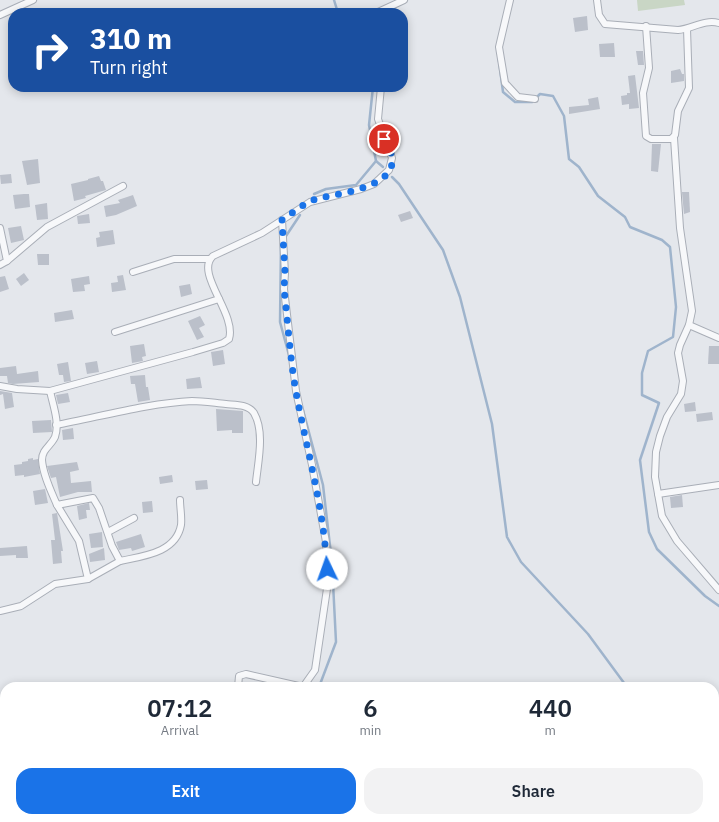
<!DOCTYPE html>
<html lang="en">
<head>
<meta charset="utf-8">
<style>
  body { margin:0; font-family:"IBM Plex Sans",sans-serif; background:#f2f2f3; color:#1f2937; height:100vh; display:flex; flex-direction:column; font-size:15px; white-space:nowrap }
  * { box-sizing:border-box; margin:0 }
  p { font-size:13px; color:#747a83 }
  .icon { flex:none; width:22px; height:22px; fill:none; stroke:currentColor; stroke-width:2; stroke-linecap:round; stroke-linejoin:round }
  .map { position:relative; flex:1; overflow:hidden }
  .details { position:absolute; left:0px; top:682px; width:719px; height:140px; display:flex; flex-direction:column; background:#fff; border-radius:16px 16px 0 0; box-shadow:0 2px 10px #0003 }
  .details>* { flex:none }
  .banner { position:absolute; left:8px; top:8px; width:400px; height:84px; border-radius:16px; box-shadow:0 2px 10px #0003; background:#1a4fa0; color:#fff; overflow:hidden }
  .pin { position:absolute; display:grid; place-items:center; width:34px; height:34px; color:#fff; margin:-17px; border:2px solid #fff; border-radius:50%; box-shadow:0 1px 4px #0007 }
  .me { position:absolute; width:44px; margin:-22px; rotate:357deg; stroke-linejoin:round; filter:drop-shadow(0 0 3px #0008) }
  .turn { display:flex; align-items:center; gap:14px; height:84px; padding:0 16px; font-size:18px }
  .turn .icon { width:52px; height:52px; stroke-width:2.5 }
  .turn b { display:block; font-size:28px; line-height:34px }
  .eta { display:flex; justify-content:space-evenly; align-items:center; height:68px; text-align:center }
  .eta b { font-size:24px; font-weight:600; line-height:28px }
  .button { display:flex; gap:8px; margin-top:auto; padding:8px 16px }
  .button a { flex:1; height:46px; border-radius:16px; background:#1a73e8; color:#fff; font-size:16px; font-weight:600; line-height:46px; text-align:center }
  .button a+a { background:#f2f2f3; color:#1f2937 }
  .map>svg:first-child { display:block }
</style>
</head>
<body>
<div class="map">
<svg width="719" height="822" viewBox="0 0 719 822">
  <rect width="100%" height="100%" fill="#e4e7ec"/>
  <!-- green -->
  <path fill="#c9d6c5" d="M637 0H684L685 5 638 11Z"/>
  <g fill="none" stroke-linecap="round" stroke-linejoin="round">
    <!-- stream -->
    <g stroke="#9fb4cc" stroke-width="2.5">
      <path d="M334 0 338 13"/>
      <path d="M498 53 503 92 515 102H532L540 94 553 96 564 116 569 159 579 167 598 196 625 217 630 227 662 240 670 247 676 307 673 337 648 351 642 373V395L659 403 640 460 649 532 657 549 705 596 719 606"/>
      <path d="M373 87 369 125 376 161 383 167"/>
      <path d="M392 177 399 184 443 250 460 297 492 424 507 537 521 562 588 634 627 687"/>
      <path d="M314 194 326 189 356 185 376 161"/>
      <path d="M284 239 300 215"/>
      <path d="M281 243 280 322 290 359"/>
      <path d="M303 410 323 485 332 563 336 642 319 687"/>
      <path d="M714 814 717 822"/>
    </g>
  </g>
  <!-- building -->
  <g fill="#bbc0ca">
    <path d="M587 16 588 30 575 32 573 18Z"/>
    <path d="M614 43 615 57H600L599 44Z"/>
    <path d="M636 51H643L644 65H638Z"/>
    <path d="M680 69 682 74H684V81L671 83V71Z"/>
    <path d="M635 75 639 108 629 109V104L622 105 621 96 627 95V93H630L628 76Z"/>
    <path d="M598 97 600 109 569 114V107L589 105 588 99Z"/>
    <path d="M652 144H661L658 172 651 171Z"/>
    <path d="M38 159 40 183 27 185 22 161Z"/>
    <path d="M11 174 12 183 1 184 0 175Z"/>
    <path d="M99 176 101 181H103L106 190 85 196 86 198 74 201 71 184 88 180V179Z"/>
    <path d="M682 192H689L690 212 684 214Z"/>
    <path d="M24 194H29L30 207 15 209 13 195Z"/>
    <path d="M133 195 137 206 116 215 106 217 104 206 120 203 118 200Z"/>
    <path d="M47 203 48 219 37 220 35 205Z"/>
    <path d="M410 211 413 218 401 222 398 215Z"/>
    <path d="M89 214 90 223 78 224 77 216Z"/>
    <path d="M21 226 24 240 11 243 8 228Z"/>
    <path d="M113 230 115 244 97 247 96 238 100 237 99 232Z"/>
    <path d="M37 254H49V265H38Z"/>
    <path d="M24 273 29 280 21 286 16 279Z"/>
    <path d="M123 275 126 290 112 292 111 283 118 282 117 276Z"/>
    <path d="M5 276 9 289 0 292V277Z"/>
    <path d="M89 276 90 284 84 285 85 291 73 292 71 279Z"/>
    <path d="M190 284 192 294 181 297 179 286Z"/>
    <path d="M72 310 74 319 55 322 54 313Z"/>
    <path d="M200 316 205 325 199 328 204 337 197 340 188 321Z"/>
    <path d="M144 344 146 356 142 357 143 361 132 363 130 346Z"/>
    <path d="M709 346H719V364H708Z"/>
    <path d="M223 350 225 364 213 366 211 352Z"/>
    <path d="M97 361 99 372 87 374 85 363Z"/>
    <path d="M68 362 71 381 64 382 63 375H59L57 364Z"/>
    <path d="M16 366 17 374 38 371 39 382 13 384 8 383 7 376H0V368Z"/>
    <path d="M145 375 146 387H148L150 400 138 402 135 384H131L130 376Z"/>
    <path d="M200 377 202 388 187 389 186 379Z"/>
    <path d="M0 391 12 393 14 407 5 409 3 394 0 395Z"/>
    <path d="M68 393 70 402 58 404 56 395Z"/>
    <path d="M695 402 696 411 685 412 684 404Z"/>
    <path d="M216 409 243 411V433H232V430L217 431Z"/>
    <path d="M712 412 713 420 697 422 696 414Z"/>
    <path d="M51 420 52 432 33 433 32 421Z"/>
    <path d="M73 428 74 439 63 440 62 430Z"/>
    <path d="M33 458V460L38 459 40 474 24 477V475L15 476 14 465 22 464V462L28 461V459Z"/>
    <path d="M77 462 79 470 70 472 71 483 91 481 92 492H78L60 497 56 477 51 478 47 466Z"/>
    <path d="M172 475 173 482 160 484 159 477Z"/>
    <path d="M207 480 208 489 196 490 195 481Z"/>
    <path d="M45 489 48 503 35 505 33 491Z"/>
    <path d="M682 495 683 507 671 508 670 497Z"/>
    <path d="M152 501 153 512 143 513 142 502Z"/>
    <path d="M89 503 90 510H86L87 518 79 520 77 506Z"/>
    <path d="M57 513 63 551H61L62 563 53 564 51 540H55L52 514Z"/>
    <path d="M102 532 103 547 91 548 89 534Z"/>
    <path d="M141 534 145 547 132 551 131 548 119 550 116 542Z"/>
    <path d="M27 546 28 558H16V555L0 556V548Z"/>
    <path d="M104 548 105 560 90 562 89 554Z"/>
  </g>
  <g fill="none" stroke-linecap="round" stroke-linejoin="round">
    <defs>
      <g id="street">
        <path d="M510 0 499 47 505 83 518 97 535 99"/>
        <path d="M597 0 599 15 605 24 678 30C692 29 704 19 719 23"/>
        <path d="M376 13 404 0"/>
        <path d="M0 15 33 0"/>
        <path d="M646 26 649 68 643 93 646 136 651 139H671L675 135 678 111 689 88 687 29"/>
        <path d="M674 138 680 228 692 311 689 325 680 345 678 353 683 381 681 394 667 417 660 436 656 452 655 477 662 516 677 541 719 590"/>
        <path d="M0 228 7 261 0 265"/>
        <path d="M7 261 47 227 123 186"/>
        <path d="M133 272 174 259H209"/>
        <path d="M689 325 719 338"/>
        <path d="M115 332 219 299"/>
        <path d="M0 386 17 389 50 391 193 352 223 343 229 339C237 314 194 273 213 256L262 233 310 202 361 189 374 184 389 170 392 158 378 119 381 87"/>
        <path d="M50 391C53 405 60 423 55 437 51 446 42 449 42 460 43 475 51 491 57 505L93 498 99 508 112 546 120 561C143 556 176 553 181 525 182 517 180 508 180 500"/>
        <path d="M56 425C99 417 149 403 192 401 203 401 215 403 226 404 235 405 248 404 254 413 265 432 258 462 256 482"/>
        <path d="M658 494 719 485"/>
        <path d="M57 505 79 541 88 579"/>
        <path d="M108 532 134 518"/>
        <path d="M0 611 21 606 55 584 88 579 120 561"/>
        <path d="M238 687 239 676 246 674 303 687 315 670 328 582 326 542 312 465 296 391 284 289 285 273 282 220"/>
        <path d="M0 714H5"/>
        <path d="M558 817V822"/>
        <path d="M322 822V817"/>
      </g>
    </defs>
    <!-- street casing -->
    <use href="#street" stroke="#a9aeb7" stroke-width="8"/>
    <!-- street -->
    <use href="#street" stroke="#f7f8fa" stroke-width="6"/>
  </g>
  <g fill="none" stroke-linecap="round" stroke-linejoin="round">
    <!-- route -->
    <path stroke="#1a73e8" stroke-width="7" stroke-dasharray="0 12.6" d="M327 569C324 509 307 451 296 392 290 358 288 323 284 289L285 272 282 220C293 213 304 203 316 199 335 194 395 188 392 159 392 152 387 145 384 139"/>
  </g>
</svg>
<div class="pin" style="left:384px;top:139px;background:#d93025"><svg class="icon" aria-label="arrive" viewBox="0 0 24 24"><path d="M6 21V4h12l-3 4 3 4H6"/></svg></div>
<svg class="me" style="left:327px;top:569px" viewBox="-20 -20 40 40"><circle r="19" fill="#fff"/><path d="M0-13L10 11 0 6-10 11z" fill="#1a73e8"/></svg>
<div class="banner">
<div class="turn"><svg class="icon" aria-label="right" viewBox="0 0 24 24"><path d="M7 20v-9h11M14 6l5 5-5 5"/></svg><div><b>310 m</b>Turn right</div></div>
</div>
<section class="details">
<div class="eta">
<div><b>07:12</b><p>Arrival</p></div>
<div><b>6</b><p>min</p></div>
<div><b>440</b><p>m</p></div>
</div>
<div class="button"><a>Exit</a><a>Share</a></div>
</section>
</div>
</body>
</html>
